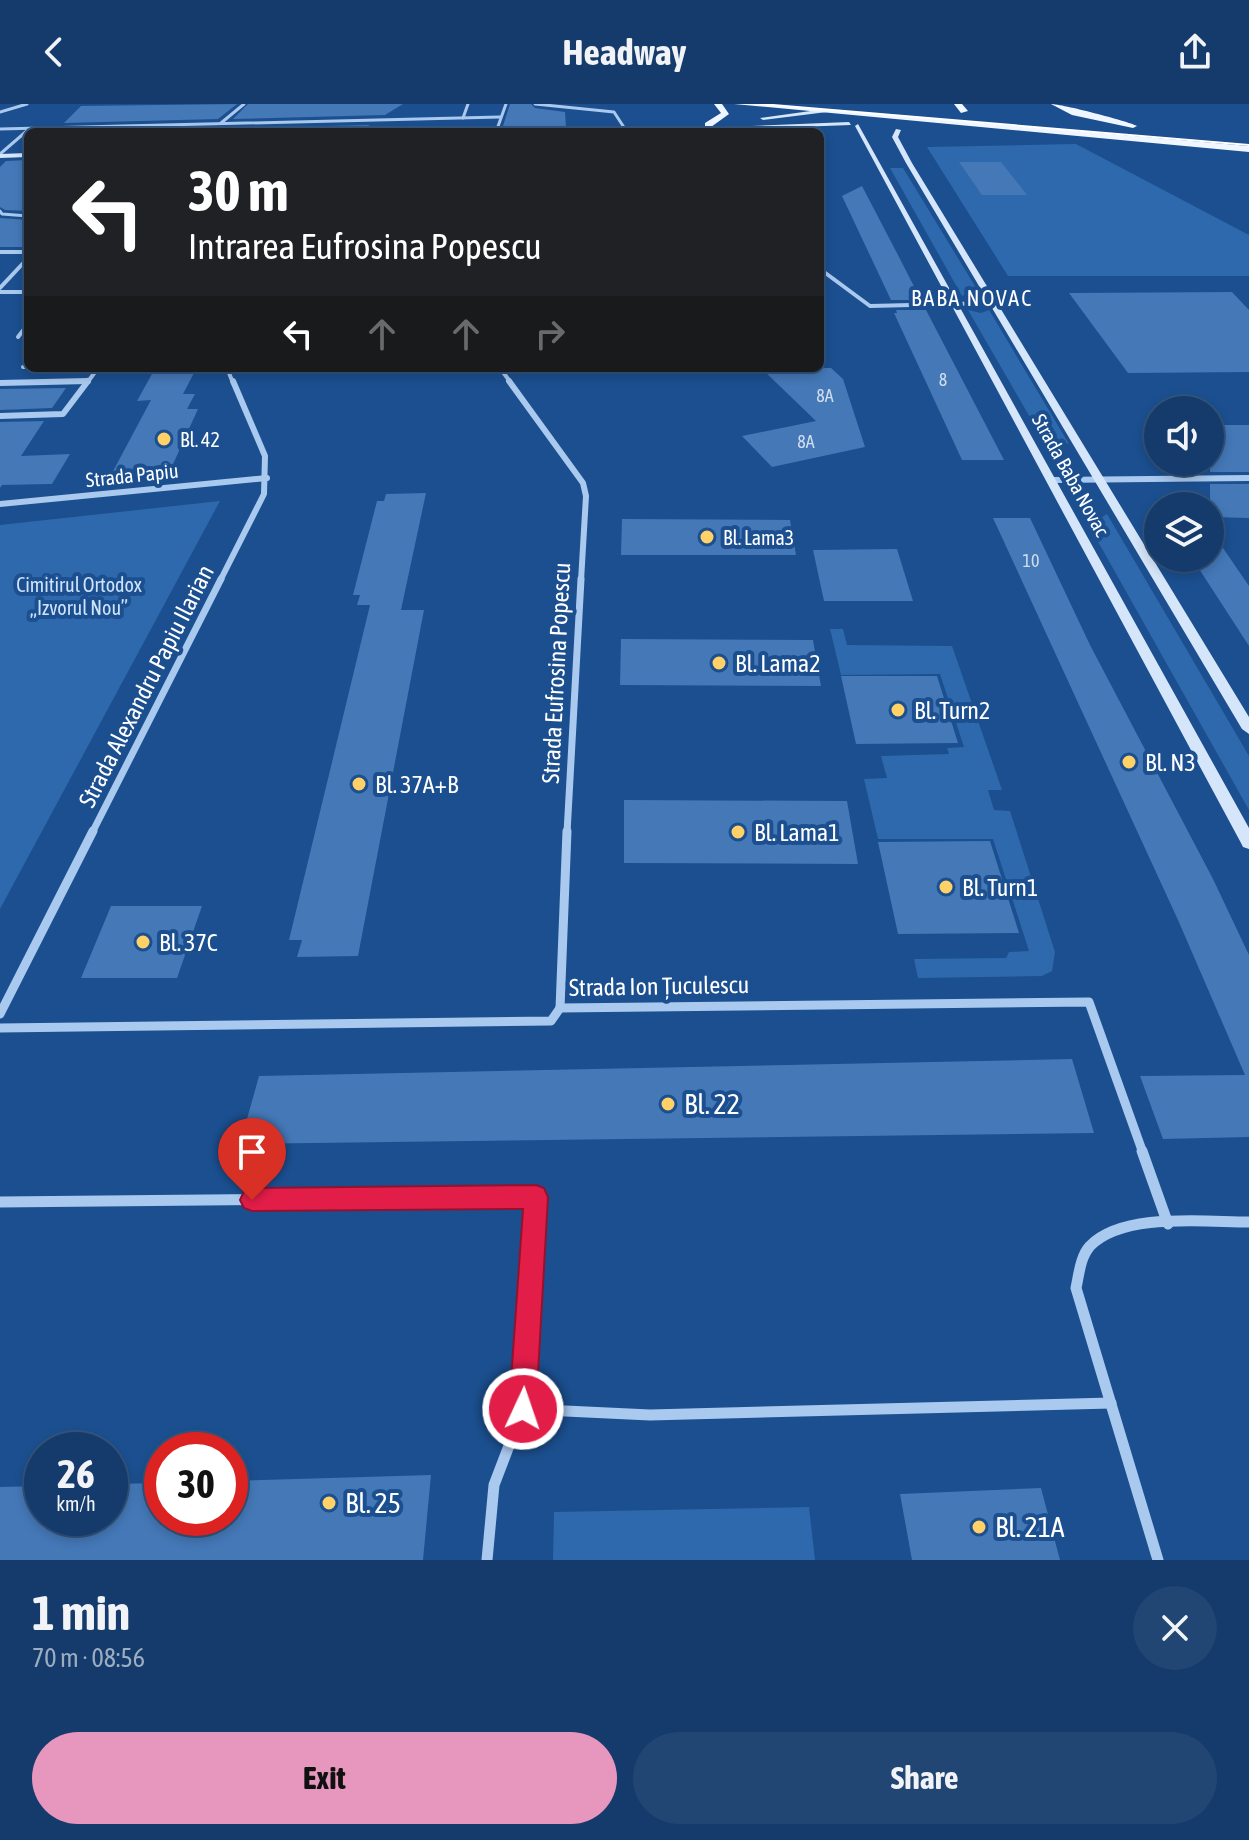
<!DOCTYPE html>
<html lang="en">
<head>
<meta charset="utf-8">
<style>
  body { margin:0; font-family:"Asap Condensed",sans-serif; background:#214673; color:#f1f3f6; height:100vh; display:flex; flex-direction:column; font-size:30px; white-space:nowrap }
  * { box-sizing:border-box; margin:0 }
  p { font-size:26px; color:#9dadc1 }
  .icon { flex:none; width:44px; height:44px; fill:none; stroke:currentColor; stroke-width:2; stroke-linecap:round; stroke-linejoin:round }
  .map { position:relative; height:1456px; overflow:hidden }
  .details { display:flex; flex-direction:column; background:#143b6b; flex:1 }
  .details>* { flex:none }
  .top-card { position:absolute; left:24px; top:24px; width:800px; height:244px; border-radius:12px; box-shadow:0 4px 12px #0003,0 0 0 2px #33557e; background:#202124; color:#fff; overflow:hidden }
  .fabs { position:absolute; left:1144px; top:292px; display:grid; gap:16px }
  .fabs a { display:grid; place-items:center; width:80px; height:80px; border-radius:50%; background:#143b6b; box-shadow:0 4px 12px #0003,0 0 0 2px #33557e; font-size:40px }
  .speed { position:absolute; left:24px; top:1328px; display:flex; gap:16px; font-size:40px; font-weight:700; text-align:center }
  .speed>* { display:grid; place-content:center; width:104px; height:104px; border-radius:50%; background:#143b6b; box-shadow:0 4px 12px #0003,0 0 0 2px #33557e; line-height:1 }
  .speed small { font-size:20px; font-weight:400 }
  .speed .limit { border:12px solid #d22; background:#fff; color:#111 }
  .pin { position:absolute; display:grid; place-items:center; width:68px; height:68px; color:#fff; margin:-82px -34px; border-radius:50% 50% 50% 0; rotate:-45deg; box-shadow:0 0 8px #0007 }
  .pin .icon { rotate:45deg }
  .me { position:absolute; width:88px; margin:-44px; rotate:3deg; stroke-linejoin:round; filter:drop-shadow(0 0 6px #0008) }
  .turn { display:flex; align-items:center; gap:28px; height:168px; padding:0 32px; font-size:36px }
  .turn .icon { width:104px; height:104px; stroke-width:2.5 }
  .turn b { display:block; font-size:56px; line-height:68px }
  .lanes { display:flex; align-items:center; height:76px; padding:0 32px; background:#0003; justify-content:center; gap:40px; direction:ltr }
  .lanes .off { opacity:.35 }
  .round { display:grid; place-items:center; flex:none; width:84px; height:84px; border-radius:42px; background:#214673 }
  .summary { display:flex; align-items:center; justify-content:space-between; height:136px; padding:0 32px }
  h1 { font-size:48px; font-weight:700; line-height:60px }
  .primary-button { display:flex; gap:16px; margin-top:auto; padding:16px 32px }
  .primary-button a { flex:1; height:92px; border-radius:48px; background:#e797bd; color:#111; font-size:32px; font-weight:700; line-height:92px; text-align:center }
  .primary-button a+a { background:#214673; color:#f1f3f6 }
  header { display:flex; justify-content:space-between; align-items:center; height:104px; padding:0 32px; background:#143b6b; font-size:36px; font-weight:700 }
  .map>svg:first-child { display:block }
</style>
</head>
<body>
<header><svg class="icon" aria-label="back" viewBox="0 0 24 24"><path d="M15 5l-7 7 7 7"/></svg>Headway<svg class="icon" aria-label="share" viewBox="0 0 24 24"><path d="M12 15V3M7 8l5-5 5 5M5 13v7h14v-7"/></svg></header>
<div class="map">
<svg width="1249" height="1456" viewBox="0 0 1249 1456">
  <rect width="100%" height="100%" fill="#1b4f8f"/>
  <!-- green -->
  <g fill="#2e69ad">
    <path d="M1076 40 1249 131V172H1008L927 43Z"/>
    <path d="M890 64H903L981 192 969 189 962 192Z"/>
    <path d="M968 206 981 209 989 206 1069 340 1060 336H1049L1046 341Z"/>
    <path d="M220 397 0 805V421Z"/>
    <path d="M1107 410 1249 652V706L1083 411 1099 415Z"/>
    <path d="M830 525H843L847 541 952 542 1002 686H988L994 706 1010 707 1055 848 1052 867 1042 872 918 874 914 855 1006 854 1009 848 1029 847 993 735H878L864 675 887 674 881 652 949 650 947 644 964 643 940 570 841 571Z"/>
    <path d="M809 1403 815 1456H553L554 1408Z"/>
  </g>
  <!-- building -->
  <g fill="#4478b7">
    <path d="M237 0 218 15 64 19 81 2Z"/>
    <path d="M248 0H403L385 11 233 15Z"/>
    <path d="M510 0H531L535 4 565 8 566 23 502 25Z"/>
    <path d="M370 21 358 28H63Z"/>
    <path d="M28 56V107L5 106 0 103V63L6 57Z"/>
    <path d="M959 58H1001L1027 91H982Z"/>
    <path d="M862 82 899 153 921 196H891L842 92Z"/>
    <path d="M0 114 28 116V143H0Z"/>
    <path d="M1232 188 1249 206V268L1128 269 1069 189Z"/>
    <path d="M896 206H926L1004 356H962L894 209H897Z"/>
    <path d="M761 264H831L843 275 865 343 772 363 742 332 816 317Z"/>
    <path d="M195 267 183 290H195L187 305H198L169 369 111 371 151 296 137 297 153 268Z"/>
    <path d="M66 284 52 304 0 306V285Z"/>
    <path d="M44 317 21 352 70 350 52 380 2 381 0 384V318Z"/>
    <rect x="1210" y="321" width="39" height="47"/>
    <path d="M1210 380H1249V414L1210 413Z"/>
    <path d="M426 389 401 506H424L358 852 297 853 302 836H289L370 501H357L360 491H353L377 397H384L386 390Z"/>
    <path d="M993 414H1030L1090 541 1213 775 1249 851V1033L1163 1035 1140 972 1245 971 1178 816Z"/>
    <path d="M622 415 790 416 796 451H621Z"/>
    <path d="M1210 425 1249 482V542L1192 454H1210Z"/>
    <path d="M897 445 913 497H824L813 446Z"/>
    <path d="M621 535 813 536 821 582 620 581Z"/>
    <path d="M841 572H937L958 639 856 640Z"/>
    <path d="M624 696 847 697 858 760 624 759Z"/>
    <path d="M990 737 1019 829 898 830 878 738Z"/>
    <path d="M111 802H202L177 874H81Z"/>
    <path d="M1072 955 1094 1029 240 1040 259 972Z"/>
    <path d="M431 1371 423 1456H0V1383L42 1382V1414H110V1380L162 1379V1414H230V1377Z"/>
    <path d="M1041 1384 1060 1456H912L900 1390Z"/>
  </g>
  <g fill="none" stroke-linecap="round" stroke-linejoin="round">
    <!-- street-far5 -->
    <g stroke="#a9c9ee" stroke-width="3">
      <path d="M535 0 614 8 627 28"/>
      <path d="M0 8 27 0"/>
      <path d="M463 14 468 0"/>
      <path d="M221 19 244 0"/>
      <path d="M0 25 500 13"/>
      <path d="M496 28 506 0"/>
      <path d="M0 50 29 25"/>
      <path d="M0 107 2 110 28 112"/>
    </g>
    <!-- street-far4 -->
    <g stroke="#a9c9ee" stroke-width="4">
      <path d="M0 148H28"/>
      <path d="M820 165 870 202 994 199"/>
      <path d="M0 184 28 154"/>
      <path d="M0 188H28"/>
      <path d="M18 233 28 220"/>
      <path d="M23 263H28"/>
      <path d="M227 264 233 279"/>
      <path d="M500 264 511 279"/>
      <path d="M10 279 88 277"/>
      <path d="M87 279 98 264"/>
    </g>
    <!-- street-far3 -->
    <g stroke="#a9c9ee" stroke-width="6">
      <path d="M509 277 583 379 586 392 581 477"/>
      <path d="M0 279 88 277"/>
      <path d="M0 312 63 310 88 277"/>
      <path d="M1053 376 1249 374"/>
      <path d="M0 400 267 374"/>
      <path d="M220 477 264 390 265 352 233 277"/>
    </g>
    <!-- street-far2 -->
    <g stroke="#a9c9ee" stroke-width="7">
      <path d="M92 729 221 475"/>
      <path d="M567 729 581 475"/>
    </g>
    <!-- street-far1 -->
    <g stroke="#a9c9ee" stroke-width="9">
      <path d="M560 904 567 727"/>
      <path d="M560 904 1089 898 1143 1049"/>
      <path d="M0 910 93 727"/>
      <path d="M0 924 551 917 560 904"/>
    </g>
    <!-- street -->
    <g stroke="#a9c9ee" stroke-width="11">
      <path d="M1142 1047 1168 1120"/>
      <path d="M0 1098 536 1093 523 1305 494 1381 487 1456"/>
      <path d="M523 1305 650 1311 1111 1299"/>
      <path d="M1158 1456 1076 1184C1079 1171 1080 1153 1090 1142 1123 1108 1205 1118 1249 1118"/>
    </g>
    <!-- secondary -->
    <g fill="#d6e6fa" fill-rule="evenodd">
      <path d="M825 5 827 8 763 16 760 14Z"/>
      <path d="M849 18 851 21 653 28 656 26Z"/>
      <path d="M858 20 1249 724V745L1243 743 1241 739 855 22Z"/>
      <path d="M896 25 901 26 898 33 912 59 1249 613V630L1242 625 906 59 892 33Z"/>
      <path d="M28 49V53L0 54V50Z"/>
    </g>
    <!-- primary -->
    <g fill="#f0f6ff" fill-rule="evenodd">
      <path d="M714 0H722L729 10 711 23H705V19L721 9Z"/>
      <path d="M734 0H764L1249 42V48Z"/>
      <path d="M954 0H962L968 7 961 9Z"/>
      <path d="M1051 0C1062 0 1127 17 1137 22L1133 24 1072 11Z"/>
    </g>
    <!-- tram -->
    <path stroke="#fff" stroke-width="2" d="M761 0 1249 41"/>
  </g>
  <!-- route -->
  <path fill="#e11d48" stroke="#92132f" stroke-width="2" d="M536 1081 544 1084 548 1093 536 1305 532 1315 523 1319 513 1315 509 1305 523 1105 252 1107 244 1104 240 1096 244 1087 252 1084Z"/>
  <!-- markers -->
  <g fill="#ffd166" stroke="#1b4f8f" stroke-width="3">
    <circle cx="164" cy="335" r="8"/>
    <circle cx="707" cy="433" r="8"/>
    <circle cx="719" cy="559" r="8"/>
    <circle cx="898" cy="606" r="8"/>
    <circle cx="1129" cy="658" r="8"/>
    <circle cx="359" cy="680" r="8"/>
    <circle cx="738" cy="728" r="8"/>
    <circle cx="946" cy="783" r="8"/>
    <circle cx="143" cy="838" r="8"/>
    <circle cx="668" cy="1000" r="8"/>
    <circle cx="329" cy="1399" r="8"/>
    <circle cx="979" cy="1423" r="8"/>
  </g>
  <g text-anchor="middle" dominant-baseline="central" stroke-width="8" stroke-linejoin="round" paint-order="stroke">
    <!-- far-number labels -->
    <g font-size="18" fill="#d0dded">
      <text x="943" y="275">8</text>
      <text x="825" y="291">8A</text>
      <text x="806" y="337">8A</text>
      <text x="1031" y="456">10</text>
    </g>
    <!-- far-poi labels -->
    <g font-size="20" fill="#fff" stroke="#1b4f8f" text-anchor="start">
      <text x="180" y="335">Bl. 42</text>
      <text x="723" y="433">Bl. Lama3</text>
    </g>
    <!-- far-street labels -->
    <g font-size="20" fill="#fff" stroke="#1b4f8f">
      <text transform="translate(132 371) rotate(-6)">Strada Papiu</text>
      <text transform="translate(1071 371) rotate(61)">Strada Baba Novac</text>
    </g>
    <!-- far-park labels -->
    <g font-size="20" fill="#cfe3fa" stroke="#1b4f8f">
      <text x="79" y="480">Cimitirul Ortodox<tspan x="79" dy="23">„Izvorul Nou”</tspan></text>
    </g>
    <!-- far-neighbourhood labels -->
    <g font-size="22" letter-spacing="2" fill="#fff" stroke="#1b4f8f">
      <text x="972" y="194">BABA NOVAC</text>
    </g>
    <!-- poi labels -->
    <g font-size="24" fill="#fff" stroke="#1b4f8f" text-anchor="start">
      <text x="735" y="559">Bl. Lama2</text>
      <text x="914" y="606">Bl. Turn2</text>
      <text x="1145" y="658">Bl. N3</text>
      <text x="375" y="680">Bl. 37A+B</text>
      <text x="754" y="728">Bl. Lama1</text>
      <text x="962" y="783">Bl. Turn1</text>
      <text x="159" y="838">Bl. 37C</text>
    </g>
    <!-- street labels -->
    <g font-size="24" fill="#fff" stroke="#1b4f8f">
      <text transform="translate(556 569) rotate(-87)">Strada Eufrosina Popescu</text>
      <text transform="translate(146 582) rotate(-63)">Strada Alexandru Papiu Ilarian</text>
      <text transform="translate(659 882) rotate(-1)">Strada Ion Țuculescu</text>
    </g>
    <!-- near-poi labels -->
    <g font-size="28" fill="#fff" stroke="#1b4f8f" text-anchor="start">
      <text x="684" y="1000">Bl. 22</text>
      <text x="345" y="1399">Bl. 25</text>
      <text x="995" y="1423">Bl. 21A</text>
    </g>
  </g>
</svg>
<div class="fabs">
<a><svg class="icon" aria-label="sound" viewBox="0 0 24 24"><path d="M4 9h4l5-4v14l-5-4H4zM17 9q2 3 0 6"/></svg></a>
<a><svg class="icon" aria-label="layers" viewBox="0 0 24 24"><path d="M12 4l9 5-9 5-9-5zM3 14l9 5 9-5"/></svg></a>
</div>
<div class="speed"><div>26<small>km/h</small></div><div class="limit">30</div></div>
<div class="pin" style="left:252px;top:1096px;background:#d93025"><svg class="icon" aria-label="arrive" viewBox="0 0 24 24"><path d="M6 21V4h12l-3 4 3 4H6"/></svg></div>
<svg class="me" style="left:523px;top:1305px" viewBox="-20 -20 40 40"><circle r="17" fill="#e11d48" stroke="#fff" stroke-width="3"/><path d="M0-11L8 9 0 5-8 9z" fill="#fff"/></svg>
<div class="top-card">
<div class="turn"><svg class="icon" aria-label="left" viewBox="0 0 24 24"><path d="M17 20v-9H6M10 6l-5 5 5 5"/></svg><div><b>30 m</b>Intrarea Eufrosina Popescu</div></div>
<div class="lanes"><svg class="icon" aria-label="left" viewBox="0 0 24 24"><path d="M17 20v-9H6M10 6l-5 5 5 5"/></svg><svg class="icon off" aria-label="ahead" viewBox="0 0 24 24"><path d="M12 20V5M6 11l6-6 6 6"/></svg><svg class="icon off" aria-label="ahead" viewBox="0 0 24 24"><path d="M12 20V5M6 11l6-6 6 6"/></svg><svg class="icon off" aria-label="right" viewBox="0 0 24 24"><path d="M7 20v-9h11M14 6l5 5-5 5"/></svg></div>
</div>
</div>
<section class="details">
<div class="summary"><div><h1>1 min</h1><p>70 m · 08:56</p></div><a class="round"><svg class="icon" aria-label="close" viewBox="0 0 24 24"><path d="M6 6l12 12M18 6L6 18"/></svg></a></div>
<div class="primary-button"><a>Exit</a><a>Share</a></div>
</section>
</body>
</html>
